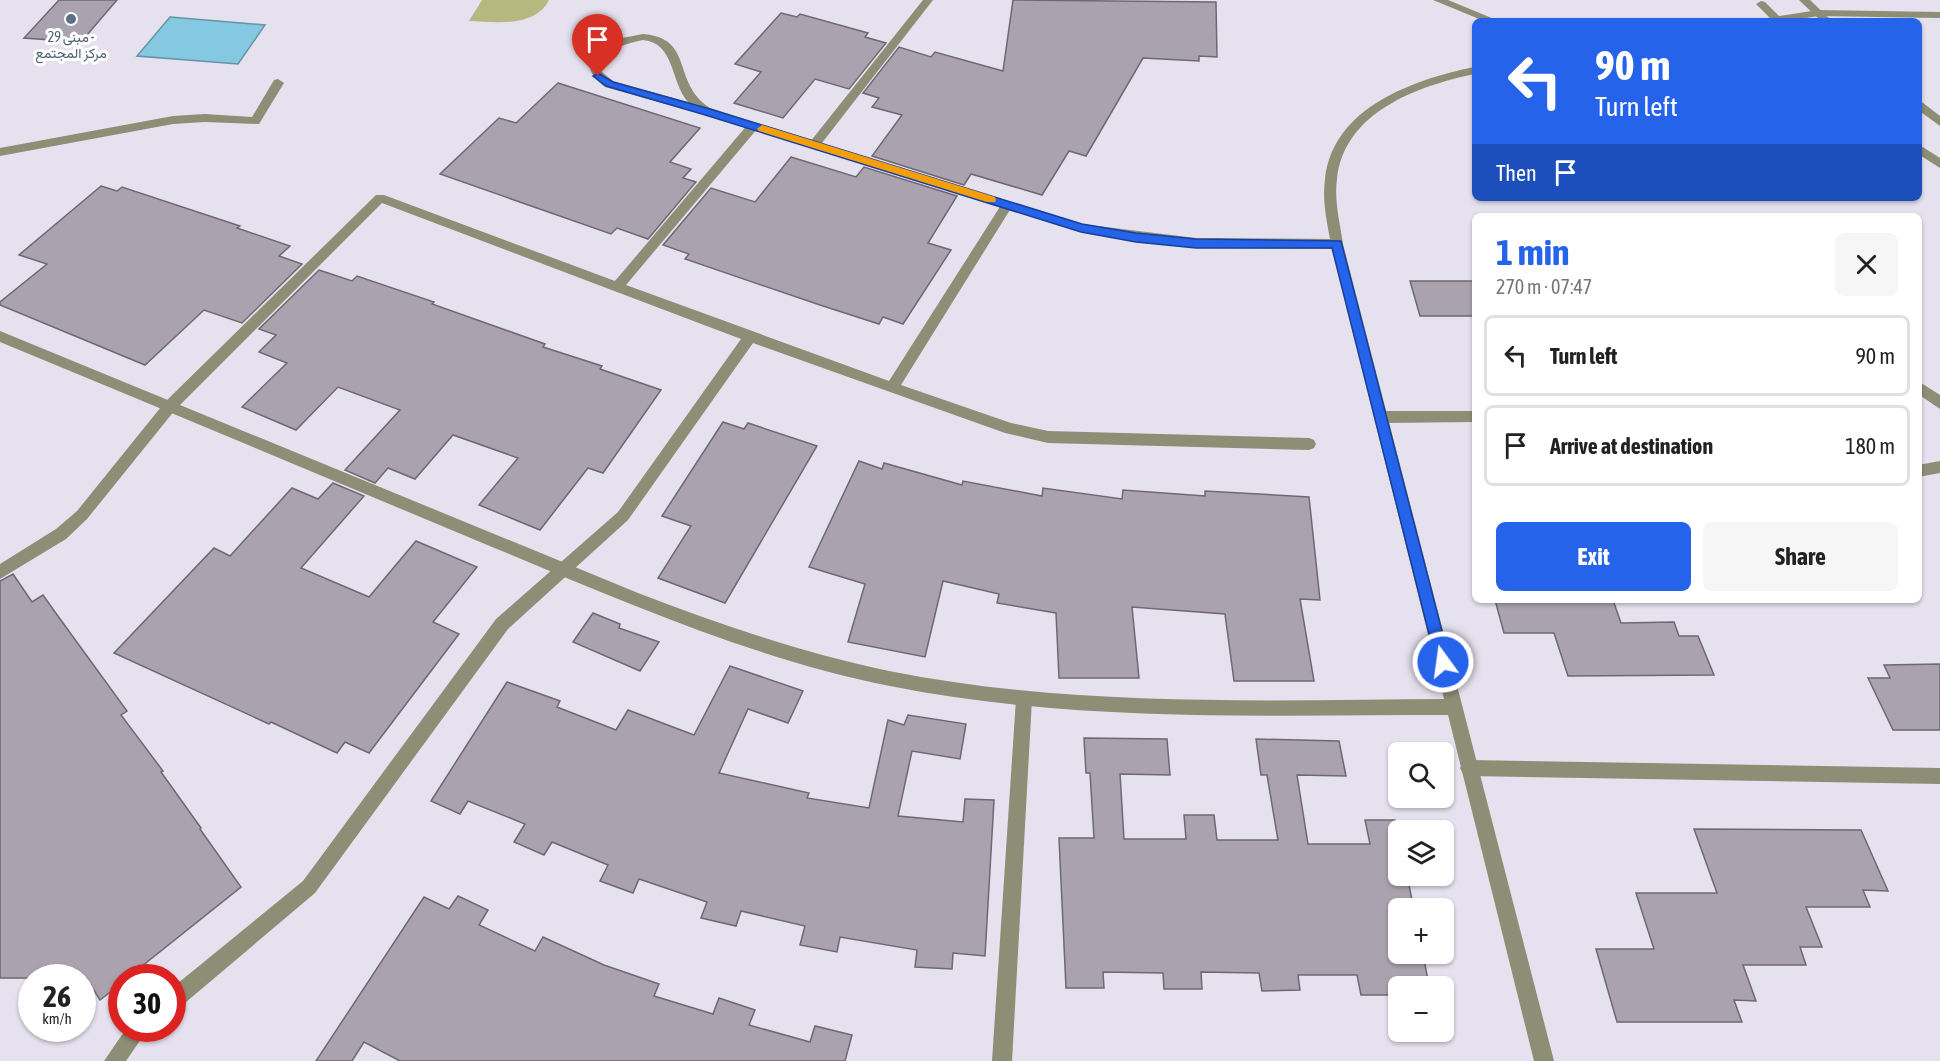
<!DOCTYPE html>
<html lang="en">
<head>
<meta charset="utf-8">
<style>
  body { margin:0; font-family:"Asap Condensed",Vazirmatn,sans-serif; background:#f6f6f6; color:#222; height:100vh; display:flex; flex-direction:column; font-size:22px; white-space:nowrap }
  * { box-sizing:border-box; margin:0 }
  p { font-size:20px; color:#767676 }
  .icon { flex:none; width:33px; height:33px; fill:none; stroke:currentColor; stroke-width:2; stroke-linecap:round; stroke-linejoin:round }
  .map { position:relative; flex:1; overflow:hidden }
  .drawer { position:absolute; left:1472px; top:213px; width:450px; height:390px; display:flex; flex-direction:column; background:#fff; border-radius:9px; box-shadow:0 2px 4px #0004 }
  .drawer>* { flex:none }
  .guide { position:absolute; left:1472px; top:18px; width:450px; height:183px; border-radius:9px; box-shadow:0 2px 4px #0004; background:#2563eb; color:#fff; overflow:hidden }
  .tools { position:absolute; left:1388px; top:742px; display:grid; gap:12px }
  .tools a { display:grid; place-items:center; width:66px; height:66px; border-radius:9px; background:#fff; box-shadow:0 2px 4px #0004; font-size:30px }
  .speed { position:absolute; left:18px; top:964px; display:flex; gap:12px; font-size:30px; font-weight:700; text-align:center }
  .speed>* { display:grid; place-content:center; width:78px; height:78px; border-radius:50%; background:#fff; box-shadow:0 2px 4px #0004; line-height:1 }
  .speed small { font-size:15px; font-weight:400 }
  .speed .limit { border:9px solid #d22; background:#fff; color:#111 }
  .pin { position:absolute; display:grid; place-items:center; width:51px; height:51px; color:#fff; margin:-62px -26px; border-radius:50% 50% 50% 0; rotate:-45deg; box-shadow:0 0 6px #0007 }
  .pin .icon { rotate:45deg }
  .me { position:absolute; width:66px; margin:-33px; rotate:346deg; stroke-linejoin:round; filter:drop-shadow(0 0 4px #0008) }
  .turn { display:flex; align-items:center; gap:21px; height:126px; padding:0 24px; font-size:27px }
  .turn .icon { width:78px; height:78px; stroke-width:2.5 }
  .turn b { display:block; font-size:42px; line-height:51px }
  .then { display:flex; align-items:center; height:57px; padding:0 24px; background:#0003; gap:12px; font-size:22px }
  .round { display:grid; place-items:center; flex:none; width:63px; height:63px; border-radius:9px; background:#f6f6f6 }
  .head { display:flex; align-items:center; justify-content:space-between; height:102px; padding:0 24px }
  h1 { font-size:36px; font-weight:700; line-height:45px; color:#2563eb }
  .primary-button { display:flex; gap:12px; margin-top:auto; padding:12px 24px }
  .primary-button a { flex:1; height:69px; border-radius:9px; background:#2563eb; color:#fff; font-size:24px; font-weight:700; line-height:69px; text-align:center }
  .primary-button a+a { background:#f6f6f6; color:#222 }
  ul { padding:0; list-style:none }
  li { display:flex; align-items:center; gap:18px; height:81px; margin:0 12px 9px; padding:0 12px; border:3px solid #e0e0e0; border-radius:9px }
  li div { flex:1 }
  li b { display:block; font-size:22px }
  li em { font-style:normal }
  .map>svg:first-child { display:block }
</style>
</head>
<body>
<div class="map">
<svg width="1940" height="1061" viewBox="0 0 1940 1061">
  <rect width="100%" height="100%" fill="#e5e1ee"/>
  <!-- green -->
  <path fill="#b6b880" d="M482 0H549C535 28 495 22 469 21Z"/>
  <!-- water -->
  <path fill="#85c8e1" stroke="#6594a7" stroke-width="1.5" d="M170 17 265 25 238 64 137 56Z"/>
  <!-- building -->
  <g fill="#aaa2ae" stroke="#6f6873" stroke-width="1.5">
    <path d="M59 0H117L81 42 24 38Z"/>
    <path d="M1013 0 1216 2 1217 57 1199 56V61L1143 58 1086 156 1069 151 1042 195 971 174 964 185 872 156 902 115 872 107 879 98 863 93 899 47 931 57 935 52 1003 71Z"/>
    <path d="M781 13 797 17 800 14 868 33 865 37 886 43 849 89 815 79 783 118 734 103 761 72 735 64Z"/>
    <path d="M558 83 700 128 670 162 691 169 683 178 696 182 648 239 617 228 611 234 440 174 499 118 516 123Z"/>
    <path d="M791 157 856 177 864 167 957 196 928 243 951 250 903 324 883 317 879 324 820 305 685 259 689 254 663 245 711 188 755 202Z"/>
    <path d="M101 186 117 191 122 187 240 226 237 228 290 246 279 256 302 264 242 323 204 310 145 365 0 305V302L47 264 19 255Z"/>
    <path d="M319 270 352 281 357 276 434 302 432 304 545 344 543 347 602 366 600 369 661 390 603 473 588 468 540 530 479 505 518 458 453 435 415 479 388 468 375 483 345 470 400 410 338 387 296 430 242 407 287 363 259 352 276 335 259 329Z"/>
    <path d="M1410 281H1474V316H1420Z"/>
    <path d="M723 422 744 429 748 423 817 446 725 603 658 578 691 526 662 516Z"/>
    <path d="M859 461 882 469 884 463 962 485 963 481 1042 496 1043 488 1122 499 1123 490 1205 496V491L1309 497 1320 600 1300 599 1314 681H1234L1225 614 1132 607 1139 678H1059L1056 613 997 603 999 594 943 581 925 657 848 642 865 584 809 567Z"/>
    <path d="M333 483 364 496 301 568 369 597 416 541 477 567 433 622 459 634 369 753 345 742 337 753 271 722 269 724 114 653 214 548 230 556 292 488 318 499Z"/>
    <path d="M13 574 32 602 43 595 55 612 127 711 121 715 163 771 161 772 201 828 200 829 241 887 127 978H122V983L100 1000 86 978H0V581Z"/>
    <path d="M1495 600H1613L1621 623 1674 622 1679 636H1698L1714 675 1568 676 1554 633H1504Z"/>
    <path d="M593 613 620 624 619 628 659 642 640 671 573 642Z"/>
    <path d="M1940 664V730H1893L1868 678H1890L1884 665Z"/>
    <path d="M730 666 803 691 788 723 748 709 719 773 809 793 807 798 869 808 888 720 904 725 908 715 966 724 960 759 912 751 898 816 963 822 965 799 994 800 985 956 953 953 952 969 915 967 917 950 840 937 837 952 800 945 805 926 741 911 736 926 701 918 707 902 639 879 633 893 600 881 608 865 552 842 544 855 514 842 525 824 468 801 460 814 431 801 507 682 560 701 557 707 616 730 628 710 694 735Z"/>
    <path d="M1084 738 1167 739 1170 775 1120 774 1124 839H1186L1184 815H1214L1217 840H1278L1267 775H1261L1256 739 1339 741 1346 776 1297 775 1308 844H1370L1365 820H1395L1398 835V876H1407L1414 909H1398V954H1423L1428 980H1398V995H1361L1357 975H1298L1300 990 1262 991 1259 973 1201 972 1202 989H1164L1163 973 1103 972 1104 988H1066L1059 838H1094L1090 773H1086Z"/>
    <path d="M1694 829 1861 830 1888 891 1863 890 1870 907H1806L1822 947H1800L1806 965H1743L1756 1001 1734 1000 1742 1022H1617L1596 949H1654L1636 893H1717Z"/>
    <path d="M458 896 488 910 479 925 535 951 543 937 604 965 659 984 654 996 713 1014 719 998 755 1010 749 1025 810 1042 815 1026 852 1035 845 1061H400L364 1042 352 1061H316L424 897 449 909Z"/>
  </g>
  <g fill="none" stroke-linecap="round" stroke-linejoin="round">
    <!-- service -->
    <g fill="#8e8d75" fill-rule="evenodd">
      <path d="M1433 0H1448L1499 21H1484Z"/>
      <path d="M643 34C695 38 671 83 710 108L1081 224 1196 238 1337 239 1343 244 1337 249 1196 248 1136 241 1081 232 702 114 605 87C594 78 586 69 591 56L617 39ZM643 40C675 43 670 81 688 102L613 81 602 72 600 59C613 48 627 43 643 40Z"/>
      <path d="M278 79 284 83 259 124 205 122 173 124 0 156V148L173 116 205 114 252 117 274 80Z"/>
      <path d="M0 331 638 593C719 624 803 653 889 671 1074 708 1266 700 1454 699L1460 701 1462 707 1460 713 1454 715C1266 715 1075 723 890 686 745 657 609 595 473 539 315 473 158 407 0 342Z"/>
      <path d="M1918 381 1940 395V409L1918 394Z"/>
      <path d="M1382 411H1474V422L1382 423 1377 421 1375 417 1377 413Z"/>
      <path d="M1940 461V473L1918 477V465Z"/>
      <path d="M1469 760 1940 768V784L1469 776 1463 774 1460 768 1463 762Z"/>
    </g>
    <!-- pedestrian -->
    <g fill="#8e8d75" fill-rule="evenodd">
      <path d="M923 0H933L818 148H810V142Z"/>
      <path d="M1761 1 1765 2 1784 21H1773L1756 4Z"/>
      <path d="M753 122 757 123V129L626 285 889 381 1003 202 1007 201 1013 205 901 385 1011 423 1048 431 1309 438 1314 440 1316 444 1314 448 1309 450 1048 443 1005 433 753 343 628 520 508 629 315 893 179 1008 172 1010V988L303 881 496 619 618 512 741 339 382 203 175 410 87 519 66 539 0 579V564L56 529 77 511 165 402 376 195H384L615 281 749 123Z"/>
      <path d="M1918 144 1940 158V168L1918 154Z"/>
      <path d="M1024 691 1030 694 1032 699 1012 1061H992L1016 699 1018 694Z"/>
      <path d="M126 1029H148L126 1061H104Z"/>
    </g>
    <!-- minor -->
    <g fill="#8e8d75" fill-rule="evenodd">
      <path d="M1818 10 1940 12V18L1818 16 1788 21H1762L1767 18Z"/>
      <path d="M1474 67V74C1418 86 1344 112 1337 179 1334 201 1340 223 1343 244L1554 1061H1534L1331 244C1327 223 1322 201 1325 179 1333 107 1413 80 1474 67Z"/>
    </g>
    <!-- tertiary -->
    <g fill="#8e8d75" fill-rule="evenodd">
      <path d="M1799 0H1810L1832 21H1821Z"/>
      <path d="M1918 99 1940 116V126L1918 110Z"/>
    </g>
  </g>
  <!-- route -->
  <path fill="#2563eb" stroke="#184099" stroke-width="1.5" d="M598 73 613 82 710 109 1082 224 1136 233 1196 239 1341 241 1450 662 1448 667 1443 669 1438 667 1436 662 1332 248H1196L1136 242 1081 232 702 114 606 86 593 76Z"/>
  <!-- slow -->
  <path fill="#f59e0b" d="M762 125 995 197 996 200 995 202H987L759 131 757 129Z"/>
  <!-- markers -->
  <circle fill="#5c6f8a" stroke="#fff" stroke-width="2" cx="71" cy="19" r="6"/>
  <g text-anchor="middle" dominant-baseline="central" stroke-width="6" stroke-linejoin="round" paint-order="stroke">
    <!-- far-service labels -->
    <g font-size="14" fill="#4e5e75" stroke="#fff">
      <text x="71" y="37">مبنى 29 -<tspan x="71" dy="16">مركز المجتمع</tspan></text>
    </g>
  </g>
</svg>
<div class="tools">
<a><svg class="icon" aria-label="search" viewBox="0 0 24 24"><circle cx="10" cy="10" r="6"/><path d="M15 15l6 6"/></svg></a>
<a><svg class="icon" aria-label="layers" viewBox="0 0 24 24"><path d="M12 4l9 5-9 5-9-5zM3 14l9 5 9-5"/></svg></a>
<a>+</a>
<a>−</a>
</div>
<div class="speed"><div>26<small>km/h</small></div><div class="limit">30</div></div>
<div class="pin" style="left:598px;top:76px;background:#d93025"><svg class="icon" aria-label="arrive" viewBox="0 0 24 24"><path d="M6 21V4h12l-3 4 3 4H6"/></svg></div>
<svg class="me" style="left:1443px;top:662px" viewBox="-20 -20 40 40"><circle r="17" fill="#2563eb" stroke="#fff" stroke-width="3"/><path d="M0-11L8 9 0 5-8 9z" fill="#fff"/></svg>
<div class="guide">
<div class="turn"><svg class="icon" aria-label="left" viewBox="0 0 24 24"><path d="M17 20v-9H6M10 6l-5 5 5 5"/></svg><div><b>90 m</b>Turn left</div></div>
<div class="then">Then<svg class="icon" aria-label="arrive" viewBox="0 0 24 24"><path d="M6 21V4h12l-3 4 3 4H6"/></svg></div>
</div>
<section class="drawer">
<div class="head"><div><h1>1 min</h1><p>270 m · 07:47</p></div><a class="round"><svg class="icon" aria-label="close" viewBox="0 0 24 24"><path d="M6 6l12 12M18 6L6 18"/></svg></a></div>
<ul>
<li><svg class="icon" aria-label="left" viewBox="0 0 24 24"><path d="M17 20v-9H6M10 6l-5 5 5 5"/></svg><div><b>Turn left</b></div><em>90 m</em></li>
<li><svg class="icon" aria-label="arrive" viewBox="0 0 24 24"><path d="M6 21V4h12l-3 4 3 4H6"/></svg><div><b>Arrive at destination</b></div><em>180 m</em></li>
</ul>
<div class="primary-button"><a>Exit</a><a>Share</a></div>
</section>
</div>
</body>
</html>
